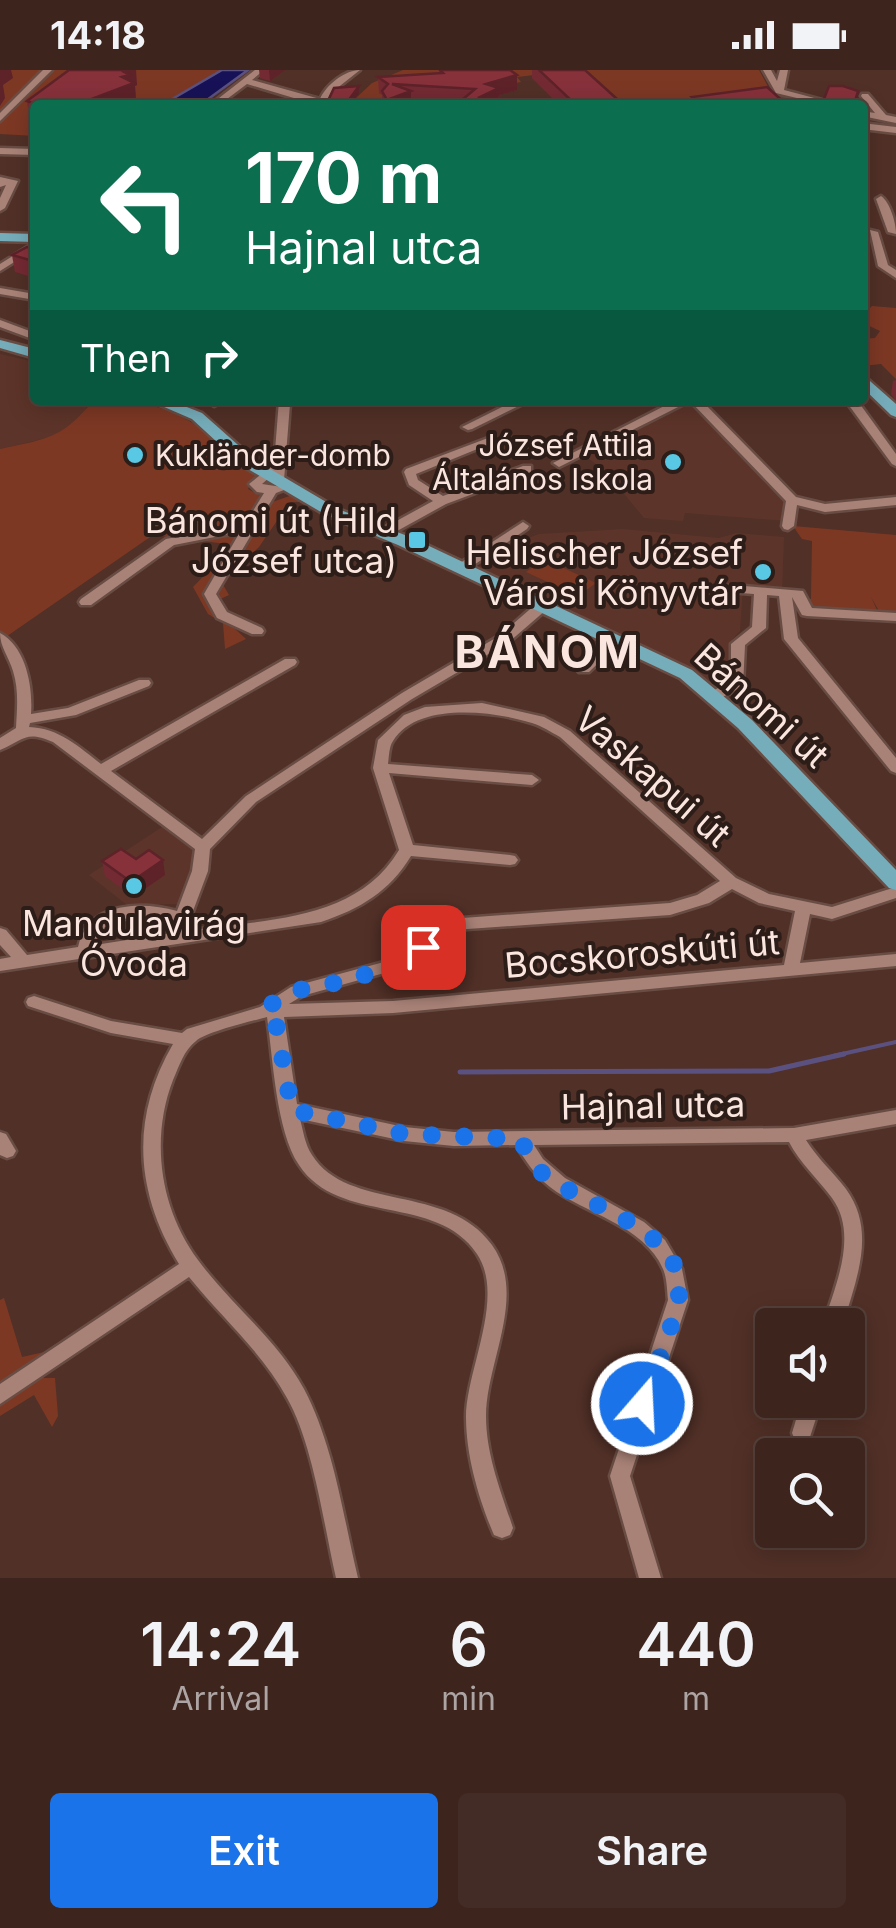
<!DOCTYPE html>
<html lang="en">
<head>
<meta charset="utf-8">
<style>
  body { margin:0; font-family:Inter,sans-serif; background:#442c26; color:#f1f3f6; height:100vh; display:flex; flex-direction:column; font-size:38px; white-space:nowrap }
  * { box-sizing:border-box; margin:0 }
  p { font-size:32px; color:#ada4a4 }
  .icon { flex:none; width:55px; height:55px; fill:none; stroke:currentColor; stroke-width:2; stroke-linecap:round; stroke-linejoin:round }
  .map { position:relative; height:1508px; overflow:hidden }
  .drawer { display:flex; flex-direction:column; background:#3d241d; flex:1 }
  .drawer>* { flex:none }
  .guide { position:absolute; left:30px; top:30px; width:838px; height:305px; border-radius:10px; box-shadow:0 5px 25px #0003,0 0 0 2px #56413b; background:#0b6e4f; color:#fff; overflow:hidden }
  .buttons { position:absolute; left:755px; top:1238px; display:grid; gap:20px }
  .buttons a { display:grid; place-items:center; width:110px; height:110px; border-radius:10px; background:#3d241d; box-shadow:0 5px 25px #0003,0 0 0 2px #56413b; font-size:50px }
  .pin { position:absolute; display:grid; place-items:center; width:85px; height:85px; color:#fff; margin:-42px; border-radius:20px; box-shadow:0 5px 15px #0006 }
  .me { position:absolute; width:110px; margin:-55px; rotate:19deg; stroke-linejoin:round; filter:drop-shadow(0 0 8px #0008) }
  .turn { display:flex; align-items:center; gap:35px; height:210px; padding:0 50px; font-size:45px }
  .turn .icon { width:130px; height:130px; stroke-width:2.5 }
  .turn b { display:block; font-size:70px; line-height:85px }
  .then { display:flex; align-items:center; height:95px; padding:0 50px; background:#0003; gap:20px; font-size:38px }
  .eta { display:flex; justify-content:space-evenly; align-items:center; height:170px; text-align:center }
  .eta b { font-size:60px; font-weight:600; line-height:70px }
  .cta { display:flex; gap:20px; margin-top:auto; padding:20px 50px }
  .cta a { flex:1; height:115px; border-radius:10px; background:#1a73e8; color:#fff; font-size:40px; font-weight:600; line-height:115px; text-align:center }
  .cta a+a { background:#442c26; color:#f1f3f6 }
  .status { display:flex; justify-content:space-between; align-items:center; height:70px; padding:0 50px; background:#3d241d; direction:ltr }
  .status svg { height:28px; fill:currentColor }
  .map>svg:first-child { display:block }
</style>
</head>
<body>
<div class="status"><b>14:18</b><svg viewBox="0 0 49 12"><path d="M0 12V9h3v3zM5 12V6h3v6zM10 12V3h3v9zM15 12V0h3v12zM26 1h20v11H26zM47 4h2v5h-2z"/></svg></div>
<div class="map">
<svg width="896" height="1508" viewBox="0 0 896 1508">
  <rect width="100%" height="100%" fill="#513027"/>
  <!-- built -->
  <g fill="#5d3429">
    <path d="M0 284 35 292V330H88L85 346 56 366 0 379Z"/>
    <path d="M685 330H695L792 430 788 451 685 443 683 451 644 448 606 402 580 382Z"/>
    <path d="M623 459 719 468 736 463 784 467 782 521 743 518 740 561 729 573V613L719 618 689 596 477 498 514 473 539 464Z"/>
    <path d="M162 757 197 783 182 834 127 835 89 805Z"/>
  </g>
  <!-- green -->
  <g fill="#7d3824">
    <path d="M0 0H222L162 35H35V66L0 64Z"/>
    <path d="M403 0H579L517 7 521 12 455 26 480 35H411L402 31 406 35H356V28L372 13Z"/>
    <path d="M582 0H759L771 22 825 35H621L618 33 629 31 613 29Z"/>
    <path d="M872 236 896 238V309L881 294 863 296V269L875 268 880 261 863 253V245Z"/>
    <path d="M94 330C177 330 196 353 257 404L248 419 263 427 264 435 295 424 308 432H290L259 477 222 513 229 525 212 533 235 550 234 558 246 569 225 579 223 553 208 544 193 517 220 489 227 474 153 465 0 571V379C50 368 61 369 94 330Z"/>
    <path d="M793 456 896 465V542L879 541 871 527 877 540 806 536 804 529H811L812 471 802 469Z"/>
    <path d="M544 489 596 513 578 526 526 502Z"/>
    <path d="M4 1228 22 1287 53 1280 21 1308H55L58 1346 52 1357 34 1325 0 1346V1230Z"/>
  </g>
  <!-- water -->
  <path fill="#171257" stroke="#5b5180" stroke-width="2.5" d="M222 0H248L200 35H162Z"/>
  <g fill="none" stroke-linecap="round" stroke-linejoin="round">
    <!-- stream-far1 -->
    <path stroke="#5b5180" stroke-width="4" d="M833 986 896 972"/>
    <!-- stream -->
    <path stroke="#5b5180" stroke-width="5" d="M460 1002 769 1001 844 984"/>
    <defs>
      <g id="minor">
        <path d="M43 0H52L0 51V43Z"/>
        <path d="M255 0H264L252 10 320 29C326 15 345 0 360 0L331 23 325 35H317L247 14 219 35H210Z"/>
        <path d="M763 0H771L777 11 780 0H788L784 20 841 35H826L776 23Z"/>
        <path d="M862 24H868L886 45 896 47V53L862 46V41L875 43 861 26Z"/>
        <path d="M862 53 896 57V63L862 59Z"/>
        <path d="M0 78 35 79V85L0 84Z"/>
        <path d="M0 107 18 111 5 138 0 141V128L6 115 0 117Z"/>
        <path d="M881 126C890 132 896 153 896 164L888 162 876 129Z"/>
        <path d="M870 160 878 162 888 195 896 200V208L878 196Z"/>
        <path d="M35 172V179L0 201V194Z"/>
        <path d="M0 218 35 224V230L0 224Z"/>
        <path d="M0 250 35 263V270L0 257Z"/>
        <path d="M205 330H217L220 333 214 336Z"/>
        <path d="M279 330H345L339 333 290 334 284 410 278 414 274 413 272 405 262 414 282 417 284 420 276 423 258 453 260 456 254 460 216 524 227 542 262 558 264 561 262 564H252L217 548 204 524 240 462 174 475 91 535H81L79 532 81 529 166 469 245 454 264 423 257 422 249 414 274 394Z"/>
        <path d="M516 330H531L472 359 468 360 462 357Z"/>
        <path d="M676 330H701L796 427 825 434 896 427V435L825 442 797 435 794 456 788 460 784 459 782 456 786 431 690 331 563 395 559 397 553 393Z"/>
        <path d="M845 330H857L896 384V396L892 394Z"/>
        <path d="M488 368 492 369V373L416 404 418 410 443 426 523 396H531V402L446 434 388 466H380V460L433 431 409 415 404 402 406 399Z"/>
        <path d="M523 452 529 456 527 459 465 501H457V495Z"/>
        <path d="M733 515 803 521 812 538 896 543V551L807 546 802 545 792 527 798 568 896 688V703L891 701 784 569 779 526 767 525 766 558 745 575 743 616 719 629H709L707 626 709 623 731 611V574L752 557 754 524 728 522 727 519 728 516Z"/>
        <path d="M541 533 546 534 548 537 546 540 509 572 412 629 256 732 210 779 208 801 190 849 193 860C267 849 357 851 399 780L373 698 378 670 404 645 425 637 482 633 544 647 570 661 736 808 769 824 832 837 896 817V828L838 847 832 849 810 844 800 893 896 884V896L393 943 284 947 297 1034 404 1057 454 1062 794 1058 896 1040V1054L806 1070C817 1088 833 1102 846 1119 877 1162 856 1209 843 1255H823C835 1216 859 1165 832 1128 818 1109 800 1093 789 1072L534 1075 543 1089 565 1108 644 1152 665 1170 682 1199 688 1230 630 1406 661 1508H639L610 1406 668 1230C667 1220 667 1208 663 1199 644 1155 585 1144 550 1117 535 1105 526 1092 516 1075L454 1076 404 1071 300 1049C303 1060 305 1075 312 1085 348 1142 448 1113 492 1175 528 1225 486 1292 486 1346 486 1385 501 1422 513 1458L510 1465 502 1468 494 1465C479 1430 466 1386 466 1347 466 1300 506 1227 477 1184 437 1123 339 1156 299 1095 276 1061 273 988 267 947 252 951 206 962 196 971 184 980 179 996 173 1010 150 1069 160 1139 198 1190 231 1235 277 1269 304 1319 334 1376 343 1446 358 1508H336C324 1456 313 1373 287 1328 262 1282 222 1248 189 1207L0 1334V1314L179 1194C135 1122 130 1048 173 974L111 963 28 936 26 932 28 928 34 926 111 951 182 963 187 959 260 937 291 917 384 892 449 849 670 833 697 825 720 811 560 667C551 662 542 656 532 653 495 641 417 631 393 671 389 676 389 687 388 694L532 705 539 710 532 715 389 703 413 775 510 785 515 786 518 790 515 794 510 795 411 786C390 821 360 839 321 852L0 901V889L11 887 0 875V858L6 860 27 885 78 877C89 832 140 831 177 841L192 801 195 779 53 672C25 660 24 670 0 680V668L16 658C17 639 19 620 13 601 9 587 0 577 0 563 26 577 33 616 31 644L68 638 139 610H149L151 613 149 616 76 645 30 653 29 657C59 658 79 677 101 694L285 589H295L297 592 295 595 111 701 202 769 246 726 402 623 499 566 536 534ZM732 819 759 833 795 841 784 895 393 931 289 934 302 926 395 900 453 860 670 845 709 833ZM142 847 165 849 175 852 178 862 95 875C101 851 120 848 142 847Z"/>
        <path d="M613 567 620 571 618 574 589 602H579L577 599 579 596 608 568Z"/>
        <path d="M0 1062 6 1064 16 1081 13 1086 7 1088 0 1085Z"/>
        <path d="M802 1330H822L809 1370 802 1372 795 1370 792 1363Z"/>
      </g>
      <g id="major">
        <path d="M0 163 35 164V172L0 171Z"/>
        <path d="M0 270 35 279V288L0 278Z"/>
        <path d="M862 304 896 334V347L891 345 862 317Z"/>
        <path d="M148 330H169L202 343 255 390 338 439 410 467 692 600 752 650 896 800V820L889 818 738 658 680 608 398 475 326 445 243 396 192 349Z"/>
      </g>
    </defs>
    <!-- minor casing -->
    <use href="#minor" stroke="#694d44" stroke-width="5"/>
    <!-- major casing -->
    <use href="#major" stroke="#694d44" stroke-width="5"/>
    <!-- minor -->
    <use href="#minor" fill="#a98277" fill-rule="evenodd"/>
    <!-- major -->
    <use href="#major" fill="#76adba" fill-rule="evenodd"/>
  </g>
  <!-- wall -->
  <g fill="#742a33">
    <path d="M259 0H285L270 11 260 8Z"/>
    <path d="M439 0 517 20 499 25V33L497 34 442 32 449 35H439V32L411 31V35H382V25L379 23 378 7 439 3Z"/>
    <path d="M532 0H585L617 29V35H559L532 8Z"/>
    <path d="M137 15 135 16 136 30 124 35H35V50L29 48 27 31Z"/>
    <path d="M858 21 856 35H823L824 29Z"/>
    <path d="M692 27 787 35H692Z"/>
    <path d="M35 179V208L15 202 12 185Z"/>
    <path d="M896 310V331L891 324 893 311Z"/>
    <path d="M136 789 165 805 133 827 105 806 102 791Z"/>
  </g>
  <!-- shaded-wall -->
  <g fill="#5e2229">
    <path d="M0 0H11L13 8 3 15 5 28 0 36Z"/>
    <path d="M129 0H136L137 15 135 16 136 30 124 35H76L124 2Z"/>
    <path d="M269 0H285L270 11Z"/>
    <path d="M517 5V20L499 25 497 35H480V27L486 14Z"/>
    <path d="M359 16V23L351 35H345Z"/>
    <path d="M411 21V35H387V30Z"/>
    <path d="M617 29V35H576Z"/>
    <path d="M163 790 165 805 133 827 131 812Z"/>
  </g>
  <!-- building -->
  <g fill="#87313b" stroke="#5e2229" stroke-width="2.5">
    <path d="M69 0H129L124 2 130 5 122 7 134 13 76 35H38L27 31Z"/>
    <path d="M440 0H510L517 5 486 14 499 18 480 27 497 33 491 35H456L475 19 392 14 411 21 387 30 382 21 388 14 378 7 443 3Z"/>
    <path d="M539 0H585L617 29 576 35Z"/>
    <path d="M359 16 345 35H326L334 18Z"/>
    <path d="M829 16H843L858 21 855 31 824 29Z"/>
    <path d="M767 17 787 35H702L692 27Z"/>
    <path d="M27 177 35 179V190L33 191 12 185Z"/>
    <path d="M121 779 136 789 149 780 163 790 131 812 102 791Z"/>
  </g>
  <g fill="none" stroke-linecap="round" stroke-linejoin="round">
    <!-- route -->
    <path stroke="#1a73e8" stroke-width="18" stroke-dasharray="0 32.4" d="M423 877C399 890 375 903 348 910 323 917 283 916 266 941L274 943 292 1040 404 1064 521 1069C526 1081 531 1094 541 1102 583 1138 693 1159 678 1231 670 1266 654 1301 642 1334"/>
  </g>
  <!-- markers -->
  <g fill="#59c8e4" stroke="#2c1d18" stroke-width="4">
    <circle cx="135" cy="385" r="10"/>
    <circle cx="673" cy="392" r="10"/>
    <rect x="407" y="460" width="20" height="20" rx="5"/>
    <circle cx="763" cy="502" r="10"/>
    <circle cx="134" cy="816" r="10"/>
  </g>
  <g text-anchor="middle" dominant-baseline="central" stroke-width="8" stroke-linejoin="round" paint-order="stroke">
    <!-- far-poi labels -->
    <g font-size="30" fill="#fbe5df" stroke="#2c1d18" text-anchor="end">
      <text x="653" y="375">József Attila<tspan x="653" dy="34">Általános Iskola</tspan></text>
      <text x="155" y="385" text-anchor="start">Kukländer-domb</text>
    </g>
    <!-- poi labels -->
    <g font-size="35" fill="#fbe5df" stroke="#2c1d18" text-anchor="end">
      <text x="397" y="450">Bánomi út (Hild<tspan x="397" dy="40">József utca)</tspan></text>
      <text x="743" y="482">Helischer József<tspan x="743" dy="40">Városi Könyvtár</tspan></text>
      <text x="134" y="853" text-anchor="middle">Mandulavirág<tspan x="134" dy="40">Óvoda</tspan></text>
    </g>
    <!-- street labels -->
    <g font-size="35" fill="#fbe5df" stroke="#2c1d18">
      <text transform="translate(762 635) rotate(42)">Bánomi út</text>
      <text transform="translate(653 706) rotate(41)">Vaskapui út</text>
      <text transform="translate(642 883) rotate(-5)">Bocskoroskúti út</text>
      <text transform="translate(653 1035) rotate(-1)">Hajnal utca</text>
    </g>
    <!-- district labels -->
    <g font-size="45" font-weight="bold" letter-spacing="2.5" fill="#fbe5df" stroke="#2c1d18">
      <text x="548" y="581">BÁNOM</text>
    </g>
  </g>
</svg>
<div class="buttons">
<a><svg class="icon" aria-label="sound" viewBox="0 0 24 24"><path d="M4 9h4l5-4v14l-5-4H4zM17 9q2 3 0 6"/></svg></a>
<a><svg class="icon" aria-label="search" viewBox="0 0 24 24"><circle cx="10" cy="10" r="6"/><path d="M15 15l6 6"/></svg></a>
</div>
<div class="pin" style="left:423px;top:877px;background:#d93025"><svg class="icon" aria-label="arrive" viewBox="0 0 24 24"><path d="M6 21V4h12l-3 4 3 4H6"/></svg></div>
<svg class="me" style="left:642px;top:1334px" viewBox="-20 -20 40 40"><circle r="17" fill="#1a73e8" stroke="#fff" stroke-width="3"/><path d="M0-11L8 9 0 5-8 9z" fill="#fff"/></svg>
<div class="guide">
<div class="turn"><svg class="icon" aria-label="left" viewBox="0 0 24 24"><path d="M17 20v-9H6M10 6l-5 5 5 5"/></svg><div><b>170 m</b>Hajnal utca</div></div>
<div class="then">Then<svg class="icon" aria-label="right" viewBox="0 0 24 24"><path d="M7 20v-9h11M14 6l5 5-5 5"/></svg></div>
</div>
</div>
<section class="drawer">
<div class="eta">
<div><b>14:24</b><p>Arrival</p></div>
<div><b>6</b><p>min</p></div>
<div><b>440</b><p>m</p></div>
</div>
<div class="cta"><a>Exit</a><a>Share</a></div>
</section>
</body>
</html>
